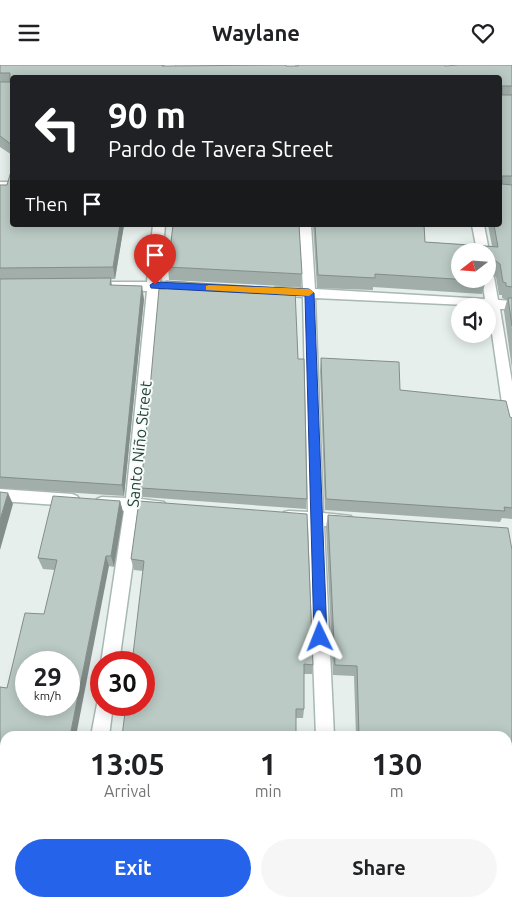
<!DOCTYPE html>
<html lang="en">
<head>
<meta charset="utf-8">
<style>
  body { margin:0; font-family:Ubuntu,sans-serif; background:#f6f6f6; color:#202124; height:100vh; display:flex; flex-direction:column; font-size:19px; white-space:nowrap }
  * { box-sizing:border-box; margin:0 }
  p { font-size:16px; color:#757577 }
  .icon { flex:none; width:28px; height:28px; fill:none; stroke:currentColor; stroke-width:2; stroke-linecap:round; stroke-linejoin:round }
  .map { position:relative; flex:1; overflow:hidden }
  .drawer { position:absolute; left:0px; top:666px; width:512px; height:176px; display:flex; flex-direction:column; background:#fff; border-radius:15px 15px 0 0; box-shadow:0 2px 12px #0003 }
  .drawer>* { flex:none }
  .top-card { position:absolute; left:10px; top:10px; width:492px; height:152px; border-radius:5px; box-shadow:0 2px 12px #0003; background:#202124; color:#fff; overflow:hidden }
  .needle { width:32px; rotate:253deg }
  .tools { position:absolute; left:451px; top:178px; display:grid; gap:10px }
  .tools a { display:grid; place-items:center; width:45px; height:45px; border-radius:50%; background:#fff; box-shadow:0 2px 12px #0003; font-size:25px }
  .speed { position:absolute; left:15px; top:586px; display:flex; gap:10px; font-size:25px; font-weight:700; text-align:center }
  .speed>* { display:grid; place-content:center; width:65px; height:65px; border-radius:50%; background:#fff; box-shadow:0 2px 12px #0003; line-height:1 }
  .speed small { font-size:12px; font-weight:400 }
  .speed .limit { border:8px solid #d22; background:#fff; color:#111 }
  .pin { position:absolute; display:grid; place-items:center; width:42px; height:42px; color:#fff; margin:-51px -21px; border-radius:50% 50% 50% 0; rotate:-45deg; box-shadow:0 0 5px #0007 }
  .pin .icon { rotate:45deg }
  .me { position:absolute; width:55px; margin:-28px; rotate:358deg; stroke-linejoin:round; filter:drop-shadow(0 0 4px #0008) }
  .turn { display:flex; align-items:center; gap:18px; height:105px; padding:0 15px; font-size:22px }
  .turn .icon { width:65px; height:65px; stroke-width:2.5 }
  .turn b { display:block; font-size:35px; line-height:42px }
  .then { display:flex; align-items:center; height:48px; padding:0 15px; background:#0003; gap:10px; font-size:19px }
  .eta { display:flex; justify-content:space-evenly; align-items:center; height:85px; text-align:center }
  .eta b { font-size:30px; font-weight:700; line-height:35px }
  .action { display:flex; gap:10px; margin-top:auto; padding:10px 15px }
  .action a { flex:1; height:58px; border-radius:30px; background:#2563eb; color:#fff; font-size:20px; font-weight:700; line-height:58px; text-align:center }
  .action a+a { background:#f6f6f6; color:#202124 }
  header { display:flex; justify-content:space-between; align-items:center; height:65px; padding:0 15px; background:#fff; font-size:22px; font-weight:700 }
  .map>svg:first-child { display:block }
</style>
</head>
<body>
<header><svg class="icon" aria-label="menu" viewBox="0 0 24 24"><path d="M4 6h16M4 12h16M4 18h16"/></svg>Waylane<svg class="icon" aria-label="heart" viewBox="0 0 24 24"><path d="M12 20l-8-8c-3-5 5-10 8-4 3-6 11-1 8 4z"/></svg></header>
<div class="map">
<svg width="512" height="842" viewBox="0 0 512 842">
  <rect width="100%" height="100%" fill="#e6efeb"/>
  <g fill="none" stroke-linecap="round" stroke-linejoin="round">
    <defs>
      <g id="street">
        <rect x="165" y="0" width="10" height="12"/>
        <path d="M285 0H295L297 12H287Z"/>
        <path d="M441 0H451L454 12H444Z"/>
        <rect x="0" y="117" width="12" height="6"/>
        <path d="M153 160H165L160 217 186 218 192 222 186 226H159L141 434 164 437 167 442 164 447 159 448 140 447 119 598H101L124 446 97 442 94 438 97 434 102 432 126 433 147 226 104 225 98 221 104 217H147Z"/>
        <path d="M299 160H311L315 224 485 234 482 214H488V208L494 212 498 235 512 236V244H500L512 317V365L507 363 505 359 488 241 315 233 323 448 351 451 354 456 351 461 346 463 324 461 334 671H316L308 460 284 457 281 452 284 447 289 446 308 447 303 232 276 230 270 226 276 222 303 223Z"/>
        <path d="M472 160H484L489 186 488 188V186H477Z"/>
        <path d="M0 424 72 429 77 431 80 435 77 439 72 441 0 436Z"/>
        <path d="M101 632V640H113L109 671H91L98 634Z"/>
        <path d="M0 728 5 729V749L0 748Z"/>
        <path d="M508 782 512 783V803L508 802Z"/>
        <rect x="66" y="838" width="20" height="4"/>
      </g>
    </defs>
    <!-- street casing -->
    <use href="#street" stroke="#a8b8b2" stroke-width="3"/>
    <!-- street -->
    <use href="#street" fill="#fff" fill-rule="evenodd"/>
  </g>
  <!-- wall -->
  <g fill="#a1aea9">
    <path d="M0 0H164V1H297V0H445V1H453L452 0H512V304L504 246 507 235 502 233V230H499L496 212 488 206V207V186H460L486 216 482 229 373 222V225L317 223 313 160H424L425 177 492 181 488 160H500V12H12V90L0 82Z"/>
    <path d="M0 120H7L12 160H124L115 214H111L112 220 144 234 124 431 0 423Z"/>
    <path d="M168 202 302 209 301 222 169 215Z"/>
    <path d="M321 293 400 325 512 353V454L502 453 500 457 325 445 320 306Z"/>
    <path d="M298 294 307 434 306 444 143 432 141 423Z"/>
    <path d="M120 436 123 447 114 502 109 501 5 671V709H0V622L7 623 44 549 55 505 43 504 38 493Z"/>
    <path d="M139 436 313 600 312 609H304V644L303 653H296L143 506 134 505 131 494Z"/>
    <path d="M328 450 512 485V767H508V671H356L354 611 333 610 326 462Z"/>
    <path d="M181 838H382V842H205Z"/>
    <path d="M485 838H508L512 842H485Z"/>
  </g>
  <!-- shaded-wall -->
  <g fill="#838d89">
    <path d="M120 160H124L115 214 113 202Z"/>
    <path d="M490 199 488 207V200Z"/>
    <path d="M142 221 144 234 124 431 122 420Z"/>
    <path d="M8 428 13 439 0 485V455Z"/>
    <path d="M120 436 123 447 114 502 111 491Z"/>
    <path d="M106 491 109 501 76 671H70Z"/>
    <path d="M55 838H61L60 842H54Z"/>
    <path d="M152 838H155V842H151Z"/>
  </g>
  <!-- building -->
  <g fill="#bbcac4" stroke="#838d89" fill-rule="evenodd">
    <path d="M0 0H162V1L286 0V1H298L299 0H445V1L458 0H512V21H502V30H512V111H502V119L512 120V222L506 221V218L503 217 500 199 492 193 490 199 488 200V186H460V214H486V216L375 209V213L318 210 315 160H424L425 177 498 182 494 160H500V12H12V80L0 71V17H10V8H0Z"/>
    <path d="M12 103V160H120L113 202 0 203V120H7Z"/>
    <path d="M173 160H299L302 209 168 202Z"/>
    <path d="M111 213 110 220 142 221 122 420 0 412V214Z"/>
    <path d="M166 216 295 224 298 294H304L307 434 141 423 159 224H165Z"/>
    <path d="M508 233H512V261Z"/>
    <path d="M321 293 399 297 400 325 506 336 510 352 512 353V443L504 442 505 446 326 434Z"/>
    <path d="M0 427 8 428 0 455Z"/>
    <path d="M53 431 120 436 111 491H106L70 671H5V702H0V622L7 623 25 548 44 549 57 495 38 493ZM26 598H69V640H26Z"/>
    <path d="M139 436 307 449 313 600 304 599V644H296V671H122L126 640H144V598H132L144 496 131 494Z"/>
    <path d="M328 450 508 463 512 485V760H508V671H359L357 601 335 600Z"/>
    <path d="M508 823 512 824V842H494V838H508Z"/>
    <path d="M5 830V838H55L54 842H2Z"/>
    <path d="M107 838H152L151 842H106Z"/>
    <path d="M200 838H382V842H224Z"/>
  </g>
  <!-- route -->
  <path fill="#2563eb" stroke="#184099" d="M155 217 309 224 314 228 327 572 325 577 320 578 316 577 314 572 305 231 151 223 150 220Z"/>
  <!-- slow -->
  <path fill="#f59e0b" d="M209 220 309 224 314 227 309 231 206 225V221Z"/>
  <g text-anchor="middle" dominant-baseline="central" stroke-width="4" stroke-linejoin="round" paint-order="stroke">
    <!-- street labels -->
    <g font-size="16" fill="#24423a" stroke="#f7fbf9">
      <text transform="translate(139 379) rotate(-84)">Santo Niño Street</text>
    </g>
  </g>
</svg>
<div class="tools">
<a><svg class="needle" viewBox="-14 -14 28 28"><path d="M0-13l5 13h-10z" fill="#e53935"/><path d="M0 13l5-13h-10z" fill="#757577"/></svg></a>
<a><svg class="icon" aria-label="sound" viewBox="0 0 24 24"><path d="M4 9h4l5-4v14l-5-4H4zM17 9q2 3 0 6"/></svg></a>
</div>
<div class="speed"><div>29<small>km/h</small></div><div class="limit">30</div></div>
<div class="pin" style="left:155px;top:220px;background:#d93025"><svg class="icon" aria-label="arrive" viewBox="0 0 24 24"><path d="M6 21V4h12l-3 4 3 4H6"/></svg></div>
<svg class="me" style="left:320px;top:572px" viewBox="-20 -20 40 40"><path d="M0-17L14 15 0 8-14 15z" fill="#2563eb" stroke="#fff" stroke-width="4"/></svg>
<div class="top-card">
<div class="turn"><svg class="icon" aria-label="left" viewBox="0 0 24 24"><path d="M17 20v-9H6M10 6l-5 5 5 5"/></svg><div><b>90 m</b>Pardo de Tavera Street</div></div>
<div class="then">Then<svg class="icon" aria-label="arrive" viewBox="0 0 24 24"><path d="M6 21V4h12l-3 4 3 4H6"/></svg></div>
</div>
<section class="drawer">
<div class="eta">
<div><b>13:05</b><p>Arrival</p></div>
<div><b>1</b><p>min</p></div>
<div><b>130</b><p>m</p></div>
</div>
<div class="action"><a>Exit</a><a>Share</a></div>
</section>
</div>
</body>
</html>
